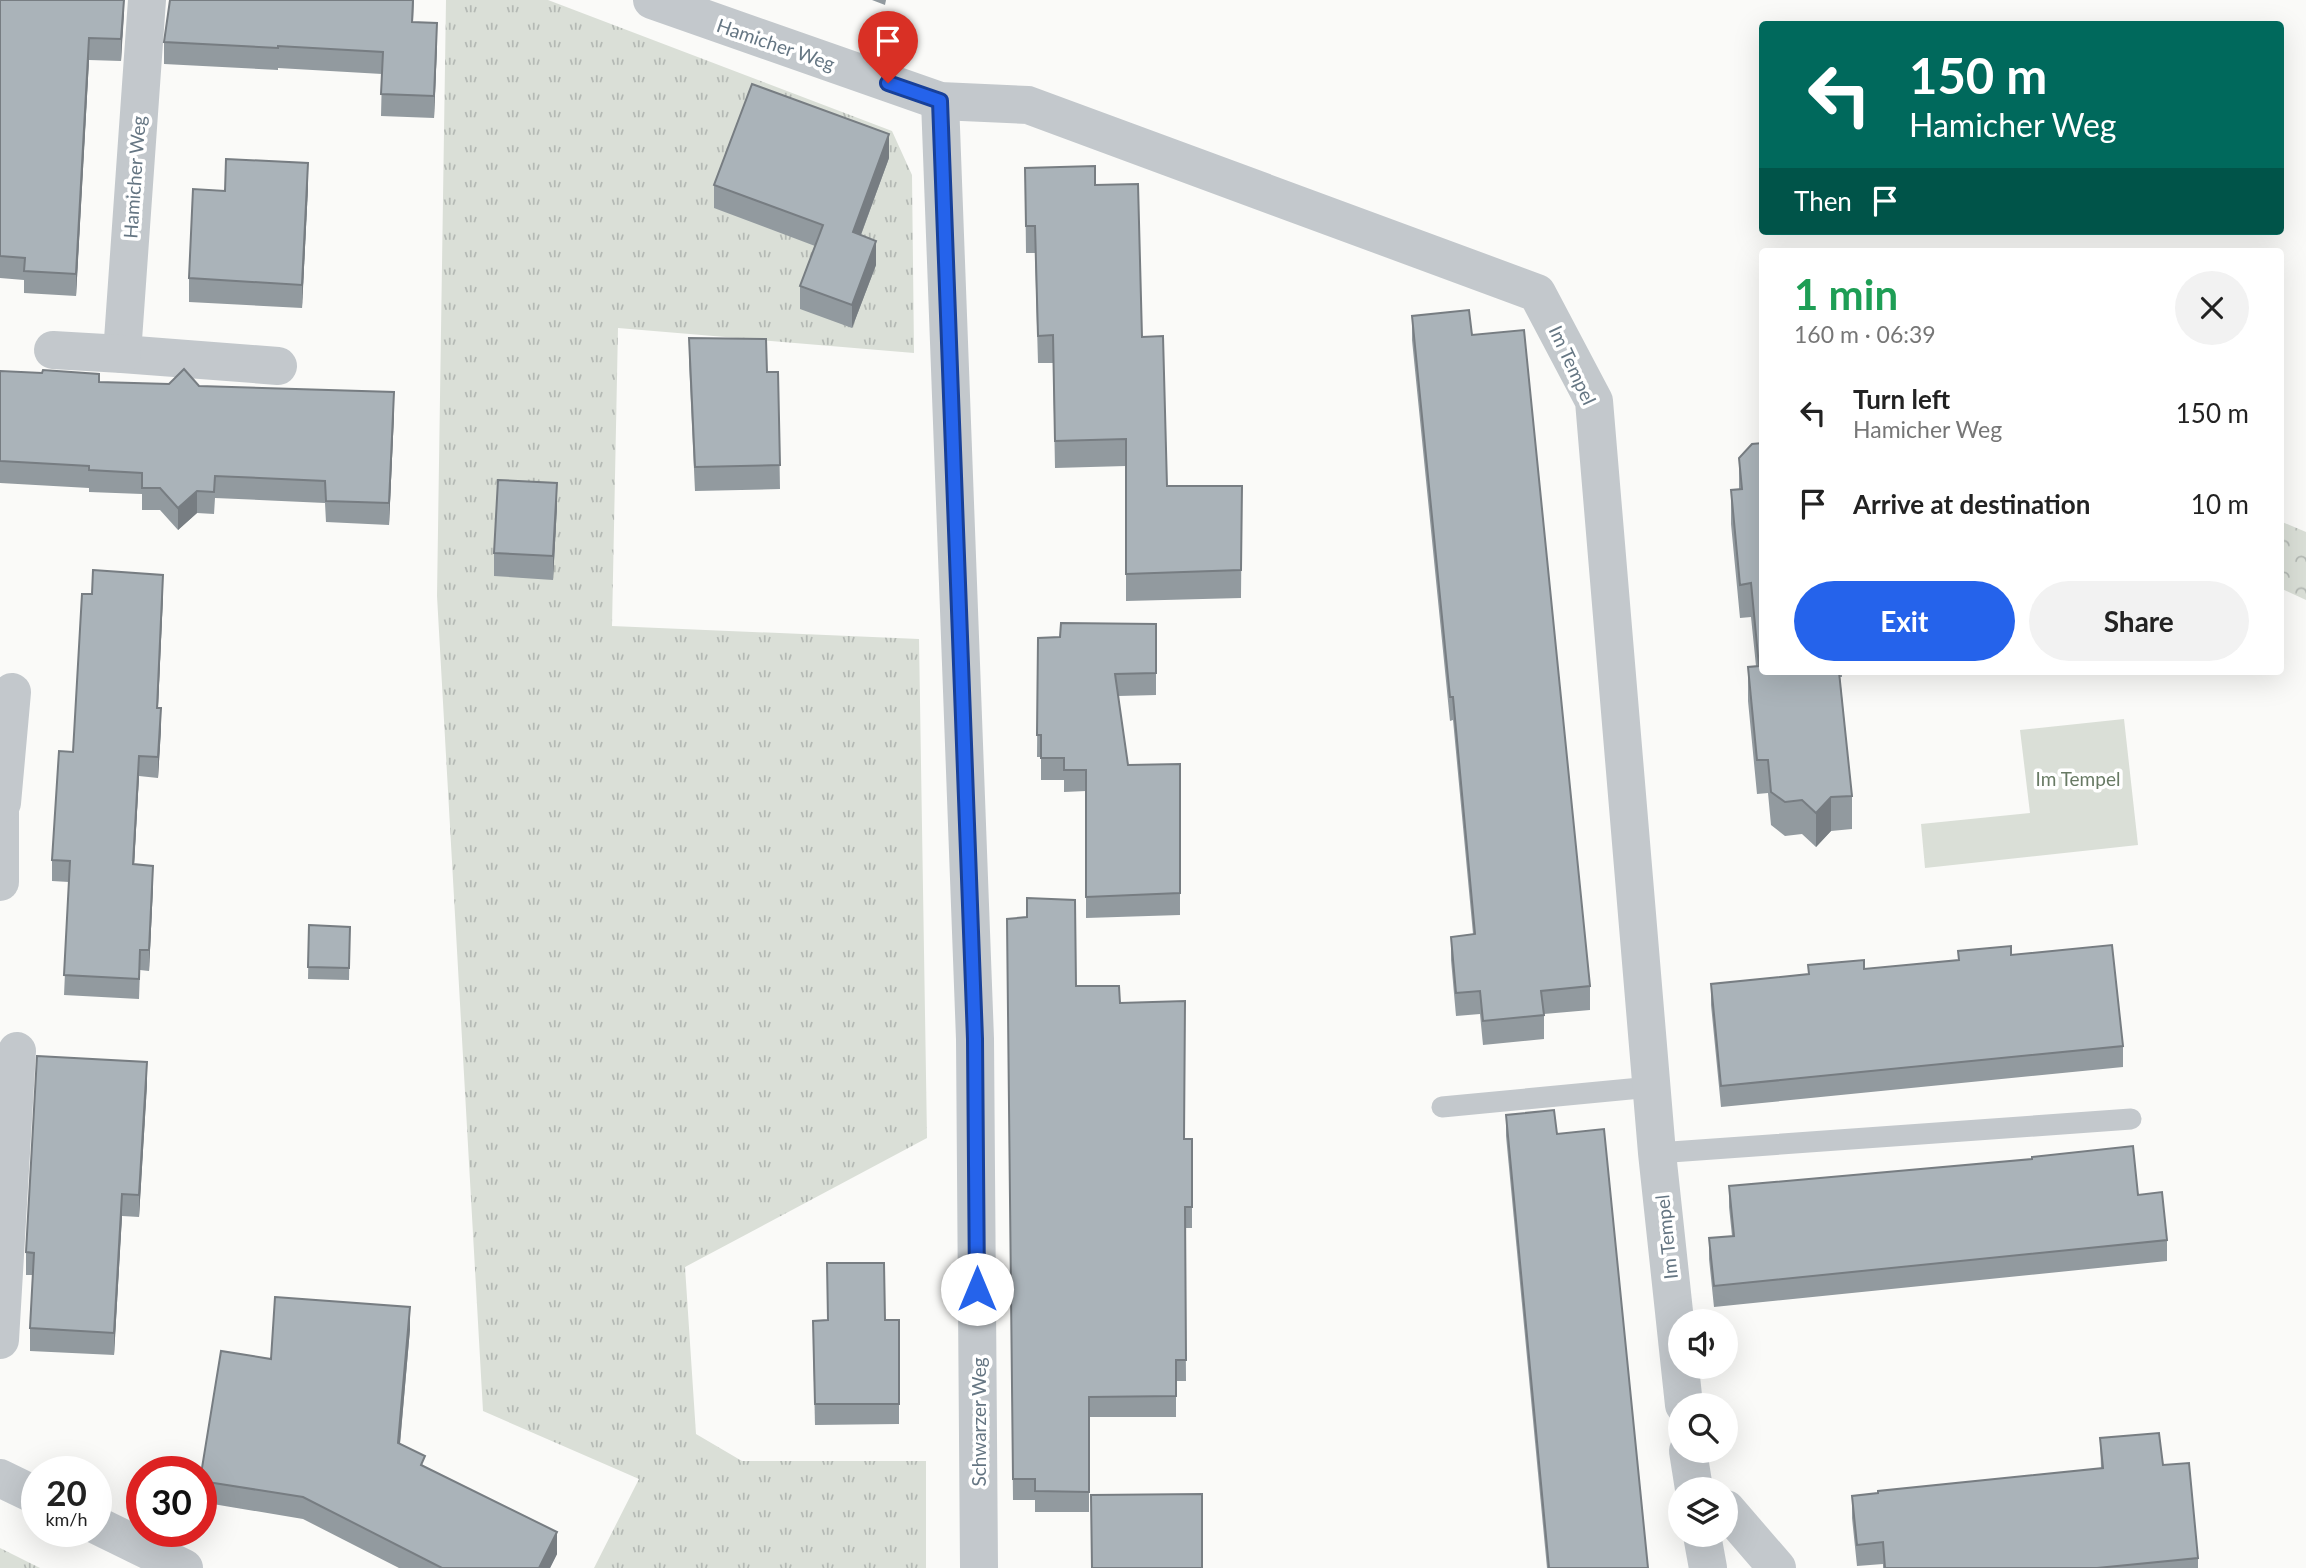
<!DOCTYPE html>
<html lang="en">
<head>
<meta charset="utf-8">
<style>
  body { margin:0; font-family:Lato,sans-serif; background:#f2f2f2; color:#222; height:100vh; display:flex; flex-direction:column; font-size:26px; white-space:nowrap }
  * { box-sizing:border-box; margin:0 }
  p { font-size:23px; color:#767676 }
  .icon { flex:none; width:38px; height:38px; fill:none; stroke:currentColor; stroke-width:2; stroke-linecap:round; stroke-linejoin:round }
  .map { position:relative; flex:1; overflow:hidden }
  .side { position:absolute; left:1759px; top:248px; width:525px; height:427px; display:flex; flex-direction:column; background:#fff; border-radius:7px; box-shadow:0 7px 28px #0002 }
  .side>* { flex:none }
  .hud { position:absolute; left:1759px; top:21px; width:525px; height:214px; border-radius:7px; box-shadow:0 7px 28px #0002; background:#00695c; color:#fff; overflow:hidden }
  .tools { position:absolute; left:1668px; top:1309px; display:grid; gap:14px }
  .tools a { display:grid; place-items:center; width:70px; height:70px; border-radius:50%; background:#fff; box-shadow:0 7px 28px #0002; font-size:35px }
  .speed { position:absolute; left:21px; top:1456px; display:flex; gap:14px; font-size:35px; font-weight:700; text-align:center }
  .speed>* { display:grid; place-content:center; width:91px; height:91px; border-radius:50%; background:#fff; box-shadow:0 7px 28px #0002; line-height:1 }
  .speed small { font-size:18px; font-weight:400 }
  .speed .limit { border:10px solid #d22; background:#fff; color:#111 }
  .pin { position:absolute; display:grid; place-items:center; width:60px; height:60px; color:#fff; margin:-72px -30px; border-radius:50% 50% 50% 0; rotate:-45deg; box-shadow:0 0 7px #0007 }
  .pin .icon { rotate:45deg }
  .me { position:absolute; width:77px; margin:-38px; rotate:0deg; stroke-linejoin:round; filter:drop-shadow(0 0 5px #0008) }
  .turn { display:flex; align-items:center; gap:24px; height:147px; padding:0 35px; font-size:32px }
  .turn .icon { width:91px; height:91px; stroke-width:2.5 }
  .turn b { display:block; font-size:49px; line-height:60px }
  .then { display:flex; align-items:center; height:66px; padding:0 35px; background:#0003; gap:14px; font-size:26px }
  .round { display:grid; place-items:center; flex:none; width:74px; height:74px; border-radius:37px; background:#f2f2f2 }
  .head { display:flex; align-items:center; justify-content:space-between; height:119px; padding:0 35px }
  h1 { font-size:42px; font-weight:700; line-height:52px; color:#1e9e55 }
  .button { display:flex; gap:14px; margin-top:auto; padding:14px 35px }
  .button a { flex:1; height:80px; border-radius:42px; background:#2563eb; color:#fff; font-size:28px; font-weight:700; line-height:80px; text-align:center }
  .button a+a { background:#f2f2f2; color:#222 }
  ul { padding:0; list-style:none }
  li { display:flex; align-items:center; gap:21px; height:91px; padding:0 35px }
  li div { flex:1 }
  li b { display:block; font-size:26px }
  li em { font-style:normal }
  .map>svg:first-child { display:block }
</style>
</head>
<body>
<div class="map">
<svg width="2306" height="1568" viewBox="0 0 2306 1568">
  <defs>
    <pattern id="grass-tufts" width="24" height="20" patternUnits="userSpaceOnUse" patternTransform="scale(1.75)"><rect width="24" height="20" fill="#dadfd7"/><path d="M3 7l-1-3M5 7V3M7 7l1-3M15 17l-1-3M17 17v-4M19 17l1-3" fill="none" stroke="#b4b9b4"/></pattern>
    <pattern id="forest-crowns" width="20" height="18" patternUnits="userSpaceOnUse" patternTransform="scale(1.75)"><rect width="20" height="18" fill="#dadfd7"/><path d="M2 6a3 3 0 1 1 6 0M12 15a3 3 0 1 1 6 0" fill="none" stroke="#b4b9b4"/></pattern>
  </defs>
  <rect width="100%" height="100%" fill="#fafaf8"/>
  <!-- grass -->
  <g fill="url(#grass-tufts)">
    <path d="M446 0H548L892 131 912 175 914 353 618 328 612 626 919 639 927 1138 685 1267 696 1434 742 1461H926V1568H594L639 1479 483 1411 437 596Z"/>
    <path d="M0 1548 40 1568H0Z"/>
  </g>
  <!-- forest -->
  <path fill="url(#forest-crowns)" d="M2280 521 2306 532V600L2280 588Z"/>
  <!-- green -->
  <path fill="#dadfd7" d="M2124 719 2138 845 1925 868 1921 824 2030 813 2020 730Z"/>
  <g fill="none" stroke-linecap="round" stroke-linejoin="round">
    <!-- lane -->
    <g stroke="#c3c8cc" stroke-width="21">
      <path d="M1442 1107 1651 1087"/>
      <path d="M1657 1153 2131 1119"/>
    </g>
    <!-- street -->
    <g stroke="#c3c8cc" stroke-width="38">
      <path d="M147 0 122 354 278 366"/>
      <path d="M652 0 940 101 1028 105 1537 293 1594 401 1657 1153 1684 1405"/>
      <path d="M940 101 975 1039 979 1568"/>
      <path d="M53 350 122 354"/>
      <path d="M0 803V882"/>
      <path d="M2 803 12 692"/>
      <path d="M0 1340 17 1051"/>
      <path d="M1688 1451 1694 1489"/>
      <path d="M0 1478 37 1496"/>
      <path d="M1726 1509 1777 1568"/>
      <path d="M96 1525 184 1568"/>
      <path d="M1702 1535 1708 1568"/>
    </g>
  </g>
  <!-- wall -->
  <g fill="#929a9f">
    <path d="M0 0H124L121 61 89 60 76 296 24 293V280L0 278Z"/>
    <path d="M170 0H414L413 22 437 45 434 118 381 116 382 74 278 68V70L164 64V42Z"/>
    <path d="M872 0H886L885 5Z"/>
    <path d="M889 158 861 235 876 265 852 328 800 309V286L815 246 714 208V185Z"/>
    <path d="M1025 168 1095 185 1142 337 1167 486H1242L1241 598 1126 601V466L1055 468 1053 363H1038L1035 253H1026Z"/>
    <path d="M308 187 302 308 189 302V278L225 191Z"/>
    <path d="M1412 316 1472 335 1590 986V1010L1544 1014V1039L1483 1045 1480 1014 1456 1016 1451 960V937L1473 934 1453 720 1450 721 1412 340Z"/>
    <path d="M689 338 767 372H778L780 489 695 491 689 362Z"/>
    <path d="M0 371 99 382 199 386 394 414 389 525 326 522 325 503 215 498 214 514 197 513 178 530 160 510H142V494L89 492V488L0 483Z"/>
    <path d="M1739 458 1762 672H1842V677H1840L1852 796V829L1831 831 1816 847 1802 834 1785 836 1771 825 1768 793 1757 794 1748 701V667L1756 666 1751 617 1740 618 1731 524V490L1739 489Z"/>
    <path d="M557 506 553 580 494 576V553Z"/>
    <path d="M163 595 158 708 161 729 158 778 139 776 134 865 153 886 149 971 140 970 139 999 64 995 69 882 52 881V860L73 752Z"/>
    <path d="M1156 624V695L1118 696 1128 765 1180 764V915L1086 918V791L1064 792V780H1041V757H1037L1038 638 1060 637Z"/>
    <path d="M1007 919 1076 986 1120 1003 1184 1139H1192V1228H1185L1186 1381H1176V1417H1089V1512H1035V1500H1013Z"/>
    <path d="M309 925 350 927 349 980 308 979Z"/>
    <path d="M1958 951 2011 955 2123 1046V1067L1721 1107 1711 1005V984L1808 974V965L1864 969 1958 960Z"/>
    <path d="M147 1084 139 1217 122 1216 114 1355 30 1351V1328L33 1275H26V1252Z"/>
    <path d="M1506 1115 1557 1134 1648 1568H1547L1506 1136Z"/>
    <path d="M1729 1186 2138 1195 2167 1240V1261L1714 1307 1709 1259V1238L1732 1236 1729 1207Z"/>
    <path d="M885 1320H899V1424L815 1425 813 1341Z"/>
    <path d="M410 1329 400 1444 425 1467 557 1554 550 1568H399L303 1519 201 1502V1474L271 1359Z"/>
    <path d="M2100 1438 2163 1465 2198 1558V1568H1883V1564L1857 1566 1852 1518V1496L2101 1468Z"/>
  </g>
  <!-- shaded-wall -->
  <g fill="#777d82">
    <path d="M124 0V14L121 61V39Z"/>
    <path d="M437 23V45L434 118V96Z"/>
    <path d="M89 38V60L76 296V274Z"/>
    <path d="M889 134V158L853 256V232Z"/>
    <path d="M308 163V187L302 308V285Z"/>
    <path d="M876 241V265L852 328V305Z"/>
    <path d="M394 392V414L389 525V503Z"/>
    <path d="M557 483V506L553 580V556Z"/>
    <path d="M197 491V513L178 530V508Z"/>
    <path d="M163 575V595L157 728V708Z"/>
    <path d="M161 708V729L158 778V757Z"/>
    <path d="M139 756V776L133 885V864Z"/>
    <path d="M1831 797V831L1816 847V813Z"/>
    <path d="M153 866V886L149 971V950Z"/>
    <path d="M147 1062V1084L139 1217V1195Z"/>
    <path d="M122 1194V1216L114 1355V1333Z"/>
    <path d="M410 1307V1329L398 1465V1443Z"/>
    <path d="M557 1532V1554L550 1568H539Z"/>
  </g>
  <!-- building -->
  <g fill="#aab3b9" stroke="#777d82" stroke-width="2">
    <path d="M0 0H124L121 39 89 38 76 274 24 271 25 258 0 256Z"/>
    <path d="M170 0H413L412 22 437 23 434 96 381 94 383 52 278 46V48L164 42Z"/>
    <path d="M752 84 889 134 853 232 876 241 852 305 800 286 823 225 714 185Z"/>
    <path d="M226 159 308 163 302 285 189 278 193 189 225 191Z"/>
    <path d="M1095 166V185L1138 184 1142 337 1163 336 1167 486H1242L1241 570 1126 574V439L1055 441 1053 335 1038 336 1035 226H1026L1025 168Z"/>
    <path d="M1469 310 1472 335 1524 330 1590 986 1541 991 1544 1015 1483 1021 1480 991 1456 993 1451 937 1475 934 1453 697H1450L1412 316Z"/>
    <path d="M689 338 766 339 767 372H778L780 465 695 467Z"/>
    <path d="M184 369 199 386 394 392 389 503 326 501 325 481 215 476 214 492 197 491 178 508 160 488H142V473L89 470V466L0 461V371L42 373 43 370 99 374V382L169 384Z"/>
    <path d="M1762 443V672H1839L1852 796 1831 797 1816 813 1802 800 1785 802 1771 792 1768 760H1757L1748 667 1759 666 1751 583 1740 585 1731 490 1742 489 1739 458 1752 444Z"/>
    <path d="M498 480 557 483 553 556 494 553Z"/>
    <path d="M93 570 163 575 157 708H161L158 757 139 756 133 864 153 866 149 950H140L139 979 64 975 70 861 52 860 59 751 73 752 82 594H92Z"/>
    <path d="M1061 623 1156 624V673L1115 674 1128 765 1180 764V893L1086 897V770H1064V758H1041V735H1037L1038 638 1060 637Z"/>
    <path d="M1027 898 1075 900 1076 986H1119L1120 1003 1185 1001 1184 1139H1192V1207H1185L1186 1360H1176V1396L1089 1397V1492L1035 1491V1479H1013L1007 919 1027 917Z"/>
    <path d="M309 925 350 927 349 968 308 967Z"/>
    <path d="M2112 945 2123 1046 1721 1086 1711 984 1809 974 1808 965 1864 960V969L1959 960 1958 951 2011 946V955Z"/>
    <path d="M37 1056 147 1062 139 1195 122 1194 114 1333 30 1328 34 1253 26 1252Z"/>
    <path d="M1554 1110 1557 1134 1604 1129 1648 1568H1549L1506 1115Z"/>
    <path d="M2133 1146 2138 1195 2162 1192 2167 1240 1714 1286 1709 1238 1734 1236 1729 1186 2032 1159V1157Z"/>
    <path d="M827 1263H884L885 1320H899V1404H815L813 1321 828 1320Z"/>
    <path d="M275 1297 410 1307 398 1443 425 1456 421 1465 557 1532 539 1568H442L303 1497 201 1481V1474L221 1351 271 1359Z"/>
    <path d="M2159 1433 2163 1465 2189 1463 2198 1558 2097 1568H1885L1883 1542 1857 1545 1852 1496 1878 1493V1491L2103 1468 2100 1438Z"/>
    <path d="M1202 1494V1568H1092L1091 1495Z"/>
  </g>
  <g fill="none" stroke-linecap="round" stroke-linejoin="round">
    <defs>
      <path id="route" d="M888 83 940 101 975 1039 977 1289"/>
    </defs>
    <!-- route casing -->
    <use href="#route" stroke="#184099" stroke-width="18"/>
    <!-- route -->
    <use href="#route" stroke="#2563eb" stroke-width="12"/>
  </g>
  <g text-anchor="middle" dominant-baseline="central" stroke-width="7" stroke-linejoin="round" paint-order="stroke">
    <!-- street labels -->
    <g font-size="19" fill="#657683" stroke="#fff">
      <text transform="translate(776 44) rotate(19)">Hamicher Weg</text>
      <text transform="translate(134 177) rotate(-86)">Hamicher Weg</text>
      <text transform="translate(1573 365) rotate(65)">Im Tempel</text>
      <text transform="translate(1666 1237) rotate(-96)">Im Tempel</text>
      <text transform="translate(978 1422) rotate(-90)">Schwarzer Weg</text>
    </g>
    <!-- park labels -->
    <g font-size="19" fill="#687a64" stroke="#fff">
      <text x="2078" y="778">Im Tempel</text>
    </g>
  </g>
</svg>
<div class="tools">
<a><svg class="icon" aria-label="sound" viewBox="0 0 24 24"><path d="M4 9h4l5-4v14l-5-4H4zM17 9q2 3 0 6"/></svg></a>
<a><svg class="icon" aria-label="search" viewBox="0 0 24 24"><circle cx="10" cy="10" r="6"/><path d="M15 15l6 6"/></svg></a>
<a><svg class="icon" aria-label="layers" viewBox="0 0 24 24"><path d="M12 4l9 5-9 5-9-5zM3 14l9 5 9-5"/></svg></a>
</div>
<div class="speed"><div>20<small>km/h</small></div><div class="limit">30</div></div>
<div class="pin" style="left:888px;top:83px;background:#d93025"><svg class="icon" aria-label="arrive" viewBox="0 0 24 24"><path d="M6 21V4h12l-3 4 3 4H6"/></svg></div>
<svg class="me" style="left:977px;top:1289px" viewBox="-20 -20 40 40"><circle r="19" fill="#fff"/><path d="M0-13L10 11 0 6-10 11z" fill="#2563eb"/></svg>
<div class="hud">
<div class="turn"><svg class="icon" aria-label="left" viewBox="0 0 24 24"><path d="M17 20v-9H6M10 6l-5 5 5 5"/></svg><div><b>150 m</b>Hamicher Weg</div></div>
<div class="then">Then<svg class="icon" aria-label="arrive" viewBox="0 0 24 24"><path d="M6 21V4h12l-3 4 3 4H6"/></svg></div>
</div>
<section class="side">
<div class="head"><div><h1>1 min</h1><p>160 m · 06:39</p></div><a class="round"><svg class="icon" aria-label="close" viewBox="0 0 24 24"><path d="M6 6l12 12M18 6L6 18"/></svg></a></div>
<ul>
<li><svg class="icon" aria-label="left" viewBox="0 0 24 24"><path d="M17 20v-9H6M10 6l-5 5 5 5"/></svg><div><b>Turn left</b><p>Hamicher Weg</p></div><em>150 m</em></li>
<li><svg class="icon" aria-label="arrive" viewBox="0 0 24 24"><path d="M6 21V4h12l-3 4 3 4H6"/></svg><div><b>Arrive at destination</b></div><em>10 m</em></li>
</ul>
<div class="button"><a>Exit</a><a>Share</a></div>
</section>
</div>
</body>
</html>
